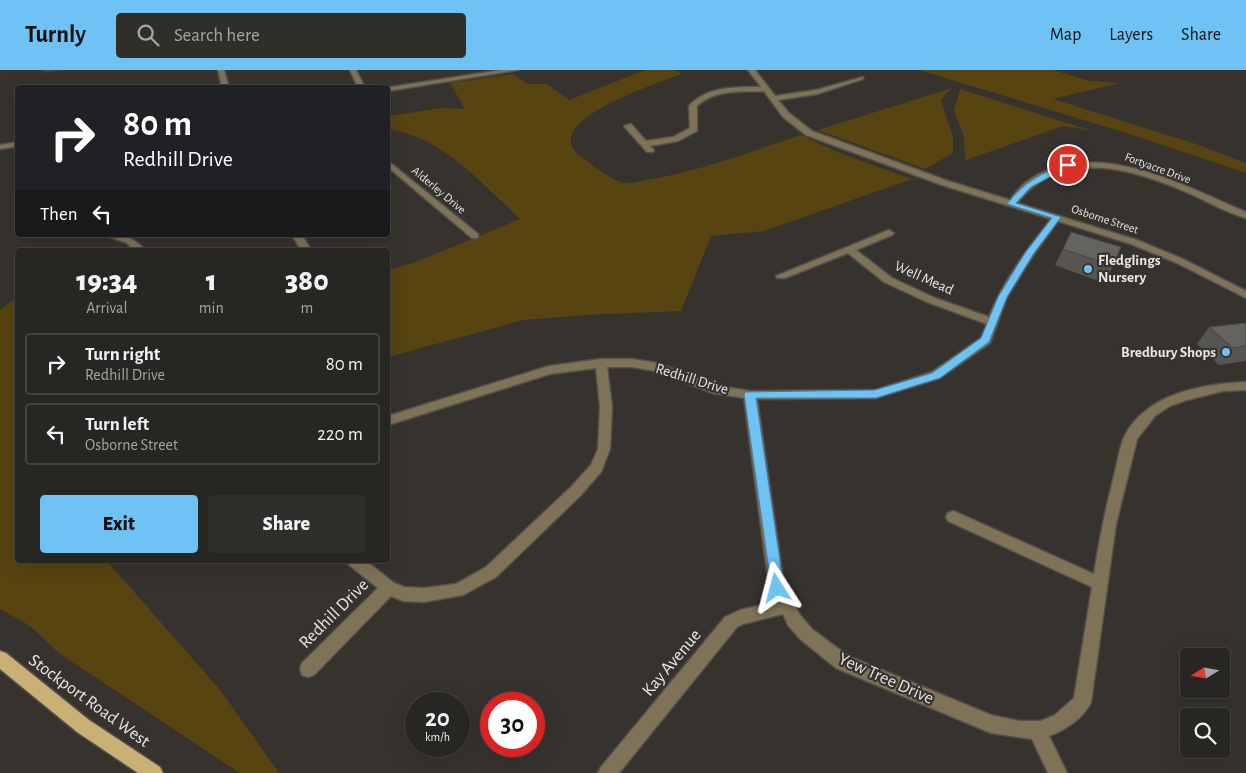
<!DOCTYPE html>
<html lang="en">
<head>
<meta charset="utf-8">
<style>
  body { margin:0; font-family:"Alegreya Sans",sans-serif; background:#302e2b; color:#f1f3f6; height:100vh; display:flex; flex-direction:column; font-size:19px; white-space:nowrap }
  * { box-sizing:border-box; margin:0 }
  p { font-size:16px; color:#a5a5a6 }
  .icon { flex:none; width:28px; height:28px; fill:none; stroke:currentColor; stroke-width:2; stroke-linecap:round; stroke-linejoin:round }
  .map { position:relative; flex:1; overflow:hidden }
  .side { position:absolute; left:15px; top:178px; width:375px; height:315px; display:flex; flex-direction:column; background:#282623; border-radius:5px; box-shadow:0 5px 20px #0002,0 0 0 1px #444341 }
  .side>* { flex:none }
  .banner { position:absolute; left:15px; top:15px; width:375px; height:152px; border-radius:5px; box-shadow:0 5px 20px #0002,0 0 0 1px #444341; background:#202124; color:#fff; overflow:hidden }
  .needle { width:32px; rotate:259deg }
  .fabs { position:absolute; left:1180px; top:578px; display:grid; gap:10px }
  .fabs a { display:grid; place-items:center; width:50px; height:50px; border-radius:5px; background:#282623; box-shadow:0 5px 20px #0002,0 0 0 1px #444341; font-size:25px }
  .speed { position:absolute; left:405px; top:622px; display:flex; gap:10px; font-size:25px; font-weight:700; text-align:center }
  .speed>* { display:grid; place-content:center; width:65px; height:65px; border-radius:50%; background:#282623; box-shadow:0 5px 20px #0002,0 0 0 1px #444341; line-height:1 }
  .speed small { font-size:12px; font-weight:400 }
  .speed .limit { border:8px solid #d22; background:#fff; color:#111 }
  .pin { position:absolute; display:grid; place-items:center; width:42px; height:42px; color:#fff; margin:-21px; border:2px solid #fff; border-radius:50%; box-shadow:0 1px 5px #0007 }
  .me { position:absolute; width:55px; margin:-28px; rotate:351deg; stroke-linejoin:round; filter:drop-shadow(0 0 4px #0008) }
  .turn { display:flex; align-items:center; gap:18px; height:105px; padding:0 25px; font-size:22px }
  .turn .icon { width:65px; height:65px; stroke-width:2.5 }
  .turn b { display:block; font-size:35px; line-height:42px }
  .then { display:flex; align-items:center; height:48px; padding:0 25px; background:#0003; gap:10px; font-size:19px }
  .eta { display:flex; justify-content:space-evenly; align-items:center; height:85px; text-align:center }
  .eta b { font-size:30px; font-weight:800; line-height:35px }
  .primary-button { display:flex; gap:10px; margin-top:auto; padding:10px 25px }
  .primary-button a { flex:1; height:58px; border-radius:5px; background:#6fc2f4; color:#111; font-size:20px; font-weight:800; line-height:58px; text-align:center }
  .primary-button a+a { background:#302e2b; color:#f1f3f6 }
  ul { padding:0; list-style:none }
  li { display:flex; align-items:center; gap:15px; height:62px; margin:0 10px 8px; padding:0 15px; border:2px solid #444341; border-radius:5px }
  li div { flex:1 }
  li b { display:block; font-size:19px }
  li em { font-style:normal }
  header { display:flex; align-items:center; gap:30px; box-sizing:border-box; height:70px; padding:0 25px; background:#6fc2f4; color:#111 }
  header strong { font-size:24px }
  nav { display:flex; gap:28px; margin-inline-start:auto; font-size:18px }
  .search { width:350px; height:45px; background:#302e2b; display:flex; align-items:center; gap:12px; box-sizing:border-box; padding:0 18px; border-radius:5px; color:#a5a5a6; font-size:19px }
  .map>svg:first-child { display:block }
</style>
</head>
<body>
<header>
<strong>Turnly</strong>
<div class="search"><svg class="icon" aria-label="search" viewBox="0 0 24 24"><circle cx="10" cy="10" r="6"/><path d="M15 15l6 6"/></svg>Search here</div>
<nav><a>Map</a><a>Layers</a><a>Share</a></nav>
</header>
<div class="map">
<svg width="1246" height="703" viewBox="0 0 1246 703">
  <rect width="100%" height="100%" fill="#36332f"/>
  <!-- green -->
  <g fill="#584411">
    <path d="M645 0H674L682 4C661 12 531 53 583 88 595 96 611 111 625 113 633 114 644 110 652 109 703 100 752 81 801 65L837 82 912 109 764 161 711 166 681 241 586 245 524 250 388 287V200L416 192 520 149C481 113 443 67 388 59V46L441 38 465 39 450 13 513 4 528 14H547L569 30Z"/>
    <path d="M919 0H1053L1090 11 1120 13 1053 29 1196 74 1246 93V103L1123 62Z"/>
    <path d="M952 18 941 30 953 67V83L925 99 818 60Z"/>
    <path d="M960 19 1092 61 1063 56 966 90 963 64 954 41Z"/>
    <path d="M17 227 18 490H106L221 621 279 703H240L60 584 30 556 0 539V240Z"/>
  </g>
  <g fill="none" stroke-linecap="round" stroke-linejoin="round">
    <defs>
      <g id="minor">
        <path d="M218 0H224L229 18H222Z"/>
        <path d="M350 0H356L365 18H358Z"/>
        <path d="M501 0H518L388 21V18H385Z"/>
        <path d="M748 0H755L775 26 816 20 863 7V9L817 24 778 30 789 43 812 61 948 111 1010 130C1014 125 1019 118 1025 113 1091 64 1182 115 1246 142V148C1228 143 1210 133 1193 125 1136 100 1063 75 1017 133L1137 170 1183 189 1246 221V228L1177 193 1131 174 1058 151 1034 184 1007 227 990 273 940 308 876 328 757 329 784 516 800 545 812 559 848 586 991 645 1019 651H1041L1055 645 1074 628 1092 517 948 451 946 447 948 443 953 441 958 443 1094 504C1099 472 1105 441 1113 410 1117 396 1119 378 1125 365 1148 323 1203 314 1246 312V320L1223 321 1187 330 1170 336 1155 346 1137 369 1116 454 1091 632C1084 648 1065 660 1049 666L1067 703H1048L1032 669 991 663 836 598 800 569 788 555 783 544 743 554 737 557 619 703H598L601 697 725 547 740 540 777 532 769 517 744 328 713 323 655 301 632 297H607L612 337 610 379 601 402 581 425 496 507 463 525 424 532 403 531 391 526 314 605 308 607 302 605 300 599 302 593 378 518 349 495 347 490H365L394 513 404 517 424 518 456 514 486 497 571 417 591 395 598 379 600 337 596 298 550 304 388 355V346L549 296 601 289H632L657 293 719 316 750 321 876 320 932 302 981 268 987 254 927 232 884 212 848 183 785 208H777L776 206 889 160 894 163 892 165 856 180 892 208 935 228 989 247C1003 211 1027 180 1051 149L942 115 806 65 783 47 764 21C741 22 715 19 697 36V61L678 71 650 76 654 80 653 82H647L624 56 631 54 646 71 673 67 690 58 689 36C707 16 736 17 761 17Z"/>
        <path d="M18 72V76L0 79V75Z"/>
        <path d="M388 91 478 164V168H472L388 97Z"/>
        <path d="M105 165C122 165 134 167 145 180H134L127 173Z"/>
        <path d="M292 165H302L311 180H301Z"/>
      </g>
      <path id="major" d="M0 581 6 583 89 650 160 697 163 703H138L77 662 0 599Z"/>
    </defs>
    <!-- minor casing -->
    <use href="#minor" stroke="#53504c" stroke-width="3"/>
    <!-- major casing -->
    <use href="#major" stroke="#53504c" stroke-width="3"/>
    <!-- minor -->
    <use href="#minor" fill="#7f7357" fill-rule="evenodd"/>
    <!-- major -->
    <use href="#major" fill="#cbb075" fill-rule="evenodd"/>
  </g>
  <!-- wall -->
  <g fill="#575551">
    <path d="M1071 162 1113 196 1104 213 1055 195Z"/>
    <path d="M1246 253V291L1219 295 1197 274 1209 257Z"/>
  </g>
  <!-- shaded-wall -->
  <path fill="#474542" d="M43 0H63L44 3Z"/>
  <!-- building -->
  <g fill="#65635e" stroke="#474542">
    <path d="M1071 162 1121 177 1113 196 1063 179Z"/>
    <path d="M1246 253V276L1233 278 1209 257Z"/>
  </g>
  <!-- route -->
  <path fill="#6fc2f4" stroke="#487e9f" d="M1066 94 1072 95 1031 117 1016 133 1061 147 1034 183 1007 227 989 272 940 308 876 328H756L784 518 782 522 777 524 772 522 744 324 746 322 875 320 932 303 981 268 998 227 1025 183 1052 148 1007 134C1023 113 1041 103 1066 94Z"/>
  <!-- markers -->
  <g fill="#6fc2f4" stroke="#36332f" stroke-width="2">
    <circle cx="1088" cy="199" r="5"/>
    <circle cx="1226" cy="282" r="5"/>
  </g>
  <g text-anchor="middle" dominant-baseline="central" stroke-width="4.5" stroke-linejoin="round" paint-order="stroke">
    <!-- far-street labels -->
    <g font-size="12" fill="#e9e7e4" stroke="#36332f">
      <text transform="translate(1158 98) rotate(20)">Fortyacre Drive</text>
      <text transform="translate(439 120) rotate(40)">Alderley Drive</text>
      <text transform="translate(1105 149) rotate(18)">Osborne Street</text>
    </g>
    <!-- poi labels -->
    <g font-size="15" font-weight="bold" fill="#e9e7e4" stroke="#36332f" text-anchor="start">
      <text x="1098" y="190">Fledglings<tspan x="1098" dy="17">Nursery</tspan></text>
      <text x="1216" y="282" text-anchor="end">Bredbury Shops</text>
    </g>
    <!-- street labels -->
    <g font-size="15" fill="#e9e7e4" stroke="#36332f">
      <text transform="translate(924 208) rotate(24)">Well Mead</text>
      <text transform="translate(692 309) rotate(17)">Redhill Drive</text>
    </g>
    <!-- near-street labels -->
    <g font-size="18" fill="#e9e7e4" stroke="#36332f">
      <text transform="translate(334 544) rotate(-45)">Redhill Drive</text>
      <text transform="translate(672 593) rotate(-50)">Kay Avenue</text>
      <text transform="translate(886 609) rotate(24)">Yew Tree Drive</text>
      <text transform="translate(89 631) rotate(36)">Stockport Road West</text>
    </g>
  </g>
</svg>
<div class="fabs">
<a><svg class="needle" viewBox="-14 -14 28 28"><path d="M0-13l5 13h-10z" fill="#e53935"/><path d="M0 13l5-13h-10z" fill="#a5a5a6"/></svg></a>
<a><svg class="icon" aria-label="search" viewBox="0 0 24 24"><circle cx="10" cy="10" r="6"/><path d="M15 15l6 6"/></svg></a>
</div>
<div class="speed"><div>20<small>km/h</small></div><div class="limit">30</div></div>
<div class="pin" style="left:1068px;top:95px;background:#d93025"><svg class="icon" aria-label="arrive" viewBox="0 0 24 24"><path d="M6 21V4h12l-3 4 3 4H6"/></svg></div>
<svg class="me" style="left:777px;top:518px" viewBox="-20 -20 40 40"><path d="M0-17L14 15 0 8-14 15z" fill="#6fc2f4" stroke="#fff" stroke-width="4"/></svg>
<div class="banner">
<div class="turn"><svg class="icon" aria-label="right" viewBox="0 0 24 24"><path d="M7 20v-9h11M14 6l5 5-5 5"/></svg><div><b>80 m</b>Redhill Drive</div></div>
<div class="then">Then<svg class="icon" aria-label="left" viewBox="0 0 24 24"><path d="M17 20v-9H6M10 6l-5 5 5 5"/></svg></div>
</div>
<section class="side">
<div class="eta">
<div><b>19:34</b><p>Arrival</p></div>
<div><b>1</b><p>min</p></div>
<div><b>380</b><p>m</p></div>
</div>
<ul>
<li><svg class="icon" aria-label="right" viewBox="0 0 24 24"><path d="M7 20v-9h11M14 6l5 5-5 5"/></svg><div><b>Turn right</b><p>Redhill Drive</p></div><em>80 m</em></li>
<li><svg class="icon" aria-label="left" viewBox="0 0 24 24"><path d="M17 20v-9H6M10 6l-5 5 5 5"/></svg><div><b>Turn left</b><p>Osborne Street</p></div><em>220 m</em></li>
</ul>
<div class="primary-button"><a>Exit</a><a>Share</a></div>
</section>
</div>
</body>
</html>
